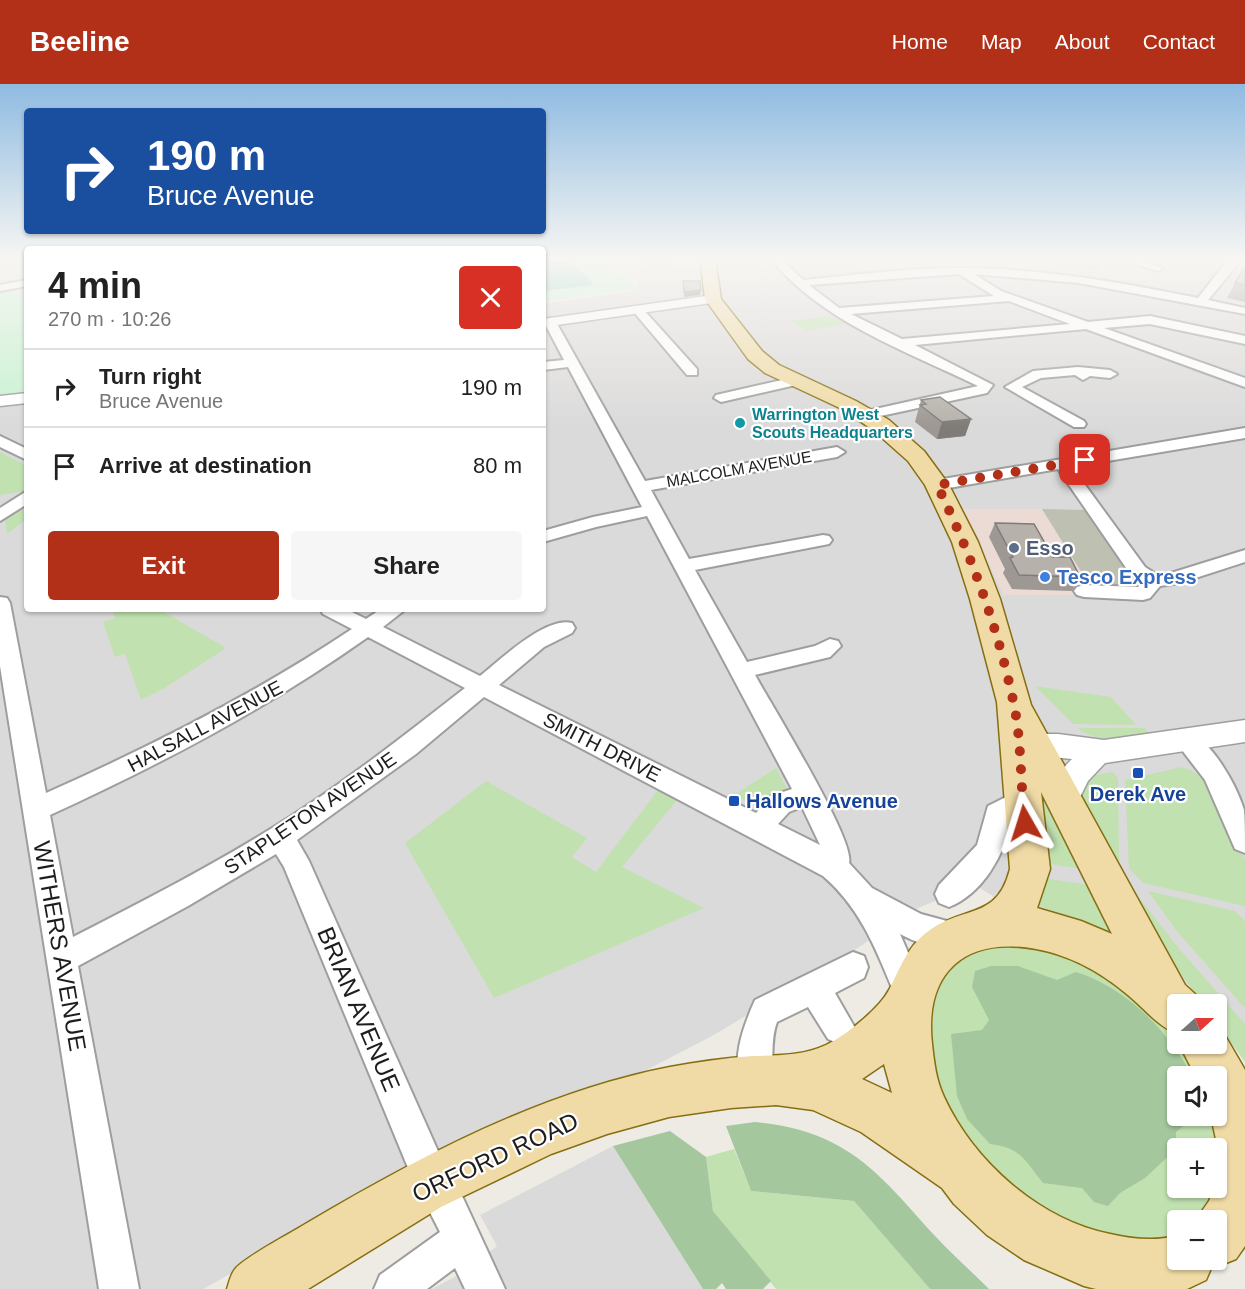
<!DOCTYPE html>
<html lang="en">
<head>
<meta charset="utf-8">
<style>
  body { margin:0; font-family:Helvetica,sans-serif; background:#f6f6f6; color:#222; height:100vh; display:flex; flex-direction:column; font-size:22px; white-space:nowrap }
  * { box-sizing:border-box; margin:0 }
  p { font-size:20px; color:#767676 }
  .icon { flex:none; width:33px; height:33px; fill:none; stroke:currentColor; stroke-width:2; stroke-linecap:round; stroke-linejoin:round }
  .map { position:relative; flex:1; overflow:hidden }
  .sheet { position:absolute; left:24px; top:162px; width:522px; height:366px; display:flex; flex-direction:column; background:#fff; border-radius:6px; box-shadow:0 2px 4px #0004 }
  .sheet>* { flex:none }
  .top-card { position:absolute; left:24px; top:24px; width:522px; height:126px; border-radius:6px; box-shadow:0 2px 4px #0004; background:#1a4fa0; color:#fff; overflow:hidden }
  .needle { width:39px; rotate:69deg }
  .tools { position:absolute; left:1167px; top:910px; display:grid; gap:12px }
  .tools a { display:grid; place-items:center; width:60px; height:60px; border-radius:6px; background:#fff; box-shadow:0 2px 4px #0004; font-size:30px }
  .pin { position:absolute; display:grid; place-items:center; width:51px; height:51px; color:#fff; margin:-26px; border-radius:12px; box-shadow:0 3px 9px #0006 }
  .me { position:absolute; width:66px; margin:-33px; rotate:354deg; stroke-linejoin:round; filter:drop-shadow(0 0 4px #0008) }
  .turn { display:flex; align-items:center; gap:21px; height:126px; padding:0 24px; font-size:27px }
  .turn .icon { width:78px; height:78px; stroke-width:2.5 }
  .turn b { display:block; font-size:42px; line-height:51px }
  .round { display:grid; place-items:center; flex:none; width:63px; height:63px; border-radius:6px; background:#f6f6f6 }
  .overview { display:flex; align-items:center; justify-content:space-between; height:102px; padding:0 24px }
  h1 { font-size:36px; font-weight:600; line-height:45px }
  .primary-button { display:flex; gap:12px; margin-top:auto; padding:12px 24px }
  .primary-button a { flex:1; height:69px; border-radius:6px; background:#b22f18; color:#fff; font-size:24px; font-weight:600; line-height:69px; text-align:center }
  .primary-button a+a { background:#f6f6f6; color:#222 }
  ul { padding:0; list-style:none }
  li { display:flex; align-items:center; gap:18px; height:78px; padding:0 24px; border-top:2px solid #e0e0e0 }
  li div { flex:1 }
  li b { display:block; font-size:22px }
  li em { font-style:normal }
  header { display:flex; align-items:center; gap:36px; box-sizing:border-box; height:84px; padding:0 30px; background:#b22f18; color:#fff }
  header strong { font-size:28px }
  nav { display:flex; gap:33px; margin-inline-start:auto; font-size:21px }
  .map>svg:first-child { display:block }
</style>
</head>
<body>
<header>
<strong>Beeline</strong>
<nav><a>Home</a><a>Map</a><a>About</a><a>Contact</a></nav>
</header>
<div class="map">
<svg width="1245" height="1205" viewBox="0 0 1245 1205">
  <rect width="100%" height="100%" fill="#edebe4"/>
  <!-- residential -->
  <g fill="#dbdada">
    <path d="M0 175H27V205L0 210Z"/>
    <path d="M664 175H671L673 183H697L694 175H1245V970L1217 952 1216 921H1178L1177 927 975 801 918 824 835 879 712 952 575 1023 301 1151 203 1205H0V311L27 307V525H543V220L637 206 642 177Z"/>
    <path d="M613 1062 703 1205H432L464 1188 497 1162 480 1131Z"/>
  </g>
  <!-- commercial -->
  <path fill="#ecdad5" d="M962 425H1042L1090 502H1076L1081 511H1004Z"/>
  <!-- construction -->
  <g fill="#bec0b1">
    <path d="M1015 175H1105L1099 186Z"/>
    <path d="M1042 425 1085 426 1138 503 1090 502Z"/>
  </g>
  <!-- grass -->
  <g fill="#c1e1b0" fill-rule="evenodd">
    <path d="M828 232 847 239 807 247 792 237Z"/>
    <path d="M0 368 27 382V407L0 411Z"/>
    <path d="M27 417V435L7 450 5 433Z"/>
    <path d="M112 525H159L226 564 163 605 141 616 125 570 115 573 103 538 115 534Z"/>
    <path d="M1035 602 1111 613 1136 641 1073 640Z"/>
    <path d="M1078 644H1145L1152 653C1131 653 1094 660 1078 644Z"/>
    <path d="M1182 683 1194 688 1204 696 1219 730 1226 733 1245 776V822L1143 799 1129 784 1125 696Z"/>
    <path d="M776 684 788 707 768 715 759 724 734 711Z"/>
    <path d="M1113 688 1118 695 1119 780 1079 718 1084 696 1091 692Z"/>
    <path d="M486 697 587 754 572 773 596 788 658 706 677 716 622 783 704 824 494 914 405 759Z"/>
    <path d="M1039 703 1089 786 1042 779 1039 755 1048 749Z"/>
    <path d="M1042 794 1097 802 1113 851 1035 820Z"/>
    <path d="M1129 801 1181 867 1245 940V978L1217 939 1216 921H1203L1169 873Z"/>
    <path d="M1148 807 1235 827 1245 837V924L1176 846Z"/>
    <path d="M1006 854 1095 876 1177 945 1178 960H1188L1208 993H1178V1032H1216L1226 1096 1205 1137H1178L1177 1155 1117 1166 1006 1115 932 1015 921 920 968 863ZM1178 1065H1216V1104H1178Z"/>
    <path d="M734 1065 751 1107 854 1117 930 1205H776L713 1127 706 1073Z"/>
  </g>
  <!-- forest -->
  <g fill="#a4c79e">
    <path d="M991 882H1018L1057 896 1076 888C1127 904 1168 947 1193 993H1178V1032H1192V1035L1176 1048V1065L1145 1094 1120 1109 1108 1122 1094 1118 1082 1104 1043 1099C1024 1075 1021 1064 990 1060L967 1035 957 1012 951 950 982 946 989 936 972 903 975 887Z"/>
    <path d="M755 1038C783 1041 809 1046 835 1060 876 1081 905 1120 936 1153 953 1171 972 1188 989 1205H930L854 1117 751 1107 726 1042Z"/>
    <path d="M670 1047 706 1073 713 1127 771 1197 763 1205H726L722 1199 716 1205H703L613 1062Z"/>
  </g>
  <!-- park -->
  <g fill="#c6f2d0">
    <path d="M543 175H605L637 205 543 217Z"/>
    <path d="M27 205V307L0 311V210Z"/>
  </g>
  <!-- pitch -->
  <path fill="#8cd3c2" d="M570 175 594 201 543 207V176Z"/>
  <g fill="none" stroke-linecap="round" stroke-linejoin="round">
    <defs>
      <g id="minor">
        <path d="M771 175H781L803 196C854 191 906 184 958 184 1039 184 1119 198 1198 214L1226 178 1231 175H1242L1208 216 1245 224V230L1079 199 974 190 1001 207 1088 238 1150 232 1245 252V260L1150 240 1104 244 1245 294V303L1086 245 915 261 993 301 987 309 867 335 862 334 860 331 862 328 978 302C906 267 822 238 771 175ZM959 190 994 212 839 224 809 201ZM1009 217 1070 240 902 255 851 230Z"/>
        <path d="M1118 175H1134L1163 184 1158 187Z"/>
        <path d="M27 196V202L0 207V201Z"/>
        <path d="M633 223H641L697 285V291H687L633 227Z"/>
        <path d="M550 234 556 238 645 397 837 363 845 368 837 373 651 406 689 475 823 451 829 452 832 456 829 460 695 486 747 578 815 562 830 555 838 557 841 562 830 573 755 591C771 620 856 757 849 779L872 804 921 830 969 843 973 853 969 863C950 870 918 860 900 850L926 910 921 921 910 926 899 921C879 873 863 826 823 792L484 613 416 670 297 756 309 777 437 1065 463 1114 505 1205H465L455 1184 427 1205H374L380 1191 440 1148 411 1091 284 783 276 770 188 822 78 882 139 1205H99L0 582V513L7 514 10 519 46 709C152 662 255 610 352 545L323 530 320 525H346L366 535 381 525H406L383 543 480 592C500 576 546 532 572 539L575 544 572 549 544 563 499 601 756 729 771 712 792 705 647 432 596 443 543 458V447L593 433 642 423 568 283 543 286V278L564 276 544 238ZM368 553 465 604C402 653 338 704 269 746 206 785 139 819 73 853L50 731C161 680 268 624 368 553ZM802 723 820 761 778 740 789 728Z"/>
        <path d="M1078 283 1110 286 1117 290 1110 294 1090 292 1083 296 1075 291 1041 294 1022 303 1084 337 1086 340 1084 343H1074L1005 303 1033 287Z"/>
        <path d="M795 293 800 294V300L721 318 714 314 716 311Z"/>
        <path d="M1245 344V354L1072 383 1145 483 1157 491 1171 489 1245 466V478L1180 499 1160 502 1150 514 1143 516 1084 513 1077 511 1074 507 1077 503 1084 501 1138 503 1142 498 1131 491 1058 385 937 406 929 401 937 396Z"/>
        <path d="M0 352 27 365V376L0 363Z"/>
        <path d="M27 407V420L0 437V424Z"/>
        <path d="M1187 648C1211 655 1237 702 1244 726 1245 738 1245 756 1245 769L1235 765 1205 696 1175 657 1178 650Z"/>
        <path d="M1022 705 1031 708 1035 716 1031 724 1010 736C1006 770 982 810 949 823L939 819 935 810 939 801 977 761 988 722Z"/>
        <path d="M853 868 864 872 868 883 864 894 835 909 855 944 850 955 839 960 828 955 808 923 777 938C768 962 777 987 767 1010L755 1015 743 1010C730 979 742 945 755 916Z"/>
      </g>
      <g id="tertiary">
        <path d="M713 211 720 215 718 218 543 243V235Z"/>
        <path d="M27 309V319L0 322V312Z"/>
        <path d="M1245 636V658L1105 679 1088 697 1075 723 1064 727 1053 723 1049 714 1066 681 1072 675 1041 672C1030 680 1026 685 1012 680L1007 672 1018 657 1037 650H1058L1104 656Z"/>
      </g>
      <path id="primary" d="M705 175H720L716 181 721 215 762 267 779 281 856 317 889 336 924 367 949 401 978 458 1000 515 1031 621 1185 901 1195 910 1199 921H1178V950C1157 942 1145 925 1128 911 1102 889 1070 871 1036 865 965 852 924 888 932 960 934 978 936 996 944 1013 974 1078 1040 1136 1110 1150 1132 1155 1156 1158 1178 1151V1176H1216V1137H1195L1209 1117 1214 1104H1216L1220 1074 1211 1032H1216V993H1196L1179 960H1216V941L1220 943 1245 986V1162L1236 1175 1216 1183 1212 1182 1206 1196 1187 1205H1096L1084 1202 1024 1176 987 1151 954 1120 942 1104 861 1048 813 1026 776 1021 731 1024 669 1033 607 1050 551 1070 441 1123 308 1205H227C229 1199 231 1189 236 1184 247 1172 291 1149 307 1139 419 1073 541 1008 670 983 697 978 725 974 753 972 779 971 802 972 826 961 845 952 879 925 889 906 901 883 907 862 930 846 965 821 997 836 1010 785L997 618 970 515 952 458 925 401 908 377 873 346 842 325 765 289 748 275 705 215 701 181ZM1041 708 1112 850 1081 837 1037 824 1050 785ZM884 980 892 1009 862 995Z"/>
    </defs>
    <!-- minor casing -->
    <use href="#minor" stroke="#9e9e9e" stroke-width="4"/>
    <!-- tertiary casing -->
    <use href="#tertiary" stroke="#9e9e9e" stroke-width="3"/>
    <!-- primary casing -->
    <use href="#primary" stroke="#856f12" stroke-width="3"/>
    <!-- minor -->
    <use href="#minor" fill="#fff" fill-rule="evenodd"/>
    <!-- tertiary -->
    <use href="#tertiary" fill="#fff" fill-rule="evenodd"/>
    <!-- primary -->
    <use href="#primary" fill="#f0dba6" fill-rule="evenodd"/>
  </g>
  <!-- wall -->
  <g fill="#9d9893">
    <path d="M1245 183V218L1227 214 1235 199Z"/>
    <path d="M921 316 971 335 965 352 937 355 915 338Z"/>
    <path d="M995 439 1053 473 1080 493 1072 507 1012 505 1003 489 1005 485 989 453Z"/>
  </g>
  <!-- shaded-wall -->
  <g fill="#7f7c78">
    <path d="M701 206 700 211 684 213V208Z"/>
    <path d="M971 335 965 352 937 355 942 338Z"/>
  </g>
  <!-- building -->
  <g fill="#b6b1ab" stroke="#7f7c78" stroke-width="1.5">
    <path d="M1245 183V201L1235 199Z"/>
    <path d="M683 197H700L701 206 684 208Z"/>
    <path d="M940 313 971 335 942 338 920 321 926 320 921 316Z"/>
    <path d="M995 439 1034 440 1053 473H1070L1080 493 1019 491 1010 474 1013 473Z"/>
  </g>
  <!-- sky -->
  <linearGradient id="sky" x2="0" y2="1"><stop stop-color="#8fbbe1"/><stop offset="0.51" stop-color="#f7f6f3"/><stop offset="1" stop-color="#f7f6f3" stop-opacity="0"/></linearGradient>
  <rect width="1245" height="343" fill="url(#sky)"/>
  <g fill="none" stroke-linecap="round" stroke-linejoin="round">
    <!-- route -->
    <path stroke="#b22f18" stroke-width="10" stroke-dasharray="0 18" d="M1025 739C1020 699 1022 656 1013 616 997 541 971 470 937 401L1085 376"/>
  </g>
  <!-- markers -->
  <circle fill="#0f9aa8" stroke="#fff" stroke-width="2" cx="740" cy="339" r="6"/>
  <circle fill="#5c6f8a" stroke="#fff" stroke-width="2" cx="1014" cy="464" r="6"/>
  <circle fill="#3f7fe0" stroke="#fff" stroke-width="2" cx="1045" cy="493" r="6"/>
  <g fill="#1a4fb4" stroke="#fff" stroke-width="2">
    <rect x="1132" y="683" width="12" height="12" rx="3"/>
    <rect x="728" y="711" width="12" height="12" rx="3"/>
  </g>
  <g text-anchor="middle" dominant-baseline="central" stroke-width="4.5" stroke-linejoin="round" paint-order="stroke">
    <!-- far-culture labels -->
    <g font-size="16" font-weight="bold" fill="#0d838f" stroke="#fff" text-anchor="start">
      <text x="752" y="330">Warrington West<tspan x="752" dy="18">Scouts Headquarters</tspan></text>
    </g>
    <!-- far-street labels -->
    <g font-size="16" fill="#1d1d1d" stroke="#fff">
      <text transform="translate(739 385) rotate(-10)">MALCOLM AVENUE</text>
    </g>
    <!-- service labels -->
    <g font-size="20" font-weight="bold" fill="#4e5e75" stroke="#fff" text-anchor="start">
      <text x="1026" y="464">Esso</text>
    </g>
    <!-- shop labels -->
    <g font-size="20" font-weight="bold" fill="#366cbe" stroke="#fff" text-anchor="start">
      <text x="1057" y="493">Tesco Express</text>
    </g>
    <!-- street labels -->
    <g font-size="20" fill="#1d1d1d" stroke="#fff">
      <text transform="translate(205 642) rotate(-28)">HALSALL AVENUE</text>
      <text transform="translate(602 663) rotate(27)">SMITH DRIVE</text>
      <text transform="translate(310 729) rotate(-34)">STAPLETON AVENUE</text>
    </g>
    <!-- transit labels -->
    <g font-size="20" font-weight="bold" fill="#164399" stroke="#fff">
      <text x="1138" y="710">Derek Ave</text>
      <text x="746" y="717" text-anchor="start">Hallows Avenue</text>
    </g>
    <!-- near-street labels -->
    <g font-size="24" fill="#1d1d1d" stroke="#fff">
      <text transform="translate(60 862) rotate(80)">WITHERS AVENUE</text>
      <text transform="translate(359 925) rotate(67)">BRIAN AVENUE</text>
      <text transform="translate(495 1073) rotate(-25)">ORFORD ROAD</text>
    </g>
  </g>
</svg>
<div class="tools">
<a><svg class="needle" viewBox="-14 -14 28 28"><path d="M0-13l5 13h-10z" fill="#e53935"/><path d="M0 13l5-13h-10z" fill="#767676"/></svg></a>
<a><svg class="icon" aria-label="sound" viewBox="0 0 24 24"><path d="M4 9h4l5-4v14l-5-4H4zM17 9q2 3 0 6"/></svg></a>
<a>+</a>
<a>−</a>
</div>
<div class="pin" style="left:1085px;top:376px;background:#d93025"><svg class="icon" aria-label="arrive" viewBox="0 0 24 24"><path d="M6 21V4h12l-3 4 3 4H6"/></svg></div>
<svg class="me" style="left:1025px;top:739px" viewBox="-20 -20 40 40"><path d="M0-17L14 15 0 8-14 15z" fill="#b22f18" stroke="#fff" stroke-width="4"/></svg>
<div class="top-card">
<div class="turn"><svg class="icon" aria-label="right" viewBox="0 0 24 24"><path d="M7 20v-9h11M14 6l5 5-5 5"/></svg><div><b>190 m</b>Bruce Avenue</div></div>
</div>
<section class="sheet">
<div class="overview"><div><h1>4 min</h1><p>270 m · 10:26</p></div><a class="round" style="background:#d93025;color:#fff"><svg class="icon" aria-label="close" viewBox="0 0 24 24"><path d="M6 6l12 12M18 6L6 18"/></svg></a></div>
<ul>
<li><svg class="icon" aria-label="right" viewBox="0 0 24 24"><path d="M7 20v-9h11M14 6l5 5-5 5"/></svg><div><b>Turn right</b><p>Bruce Avenue</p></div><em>190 m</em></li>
<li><svg class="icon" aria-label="arrive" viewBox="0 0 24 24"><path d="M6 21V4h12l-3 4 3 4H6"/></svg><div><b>Arrive at destination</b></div><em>80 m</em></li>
</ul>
<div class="primary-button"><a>Exit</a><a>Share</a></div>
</section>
</div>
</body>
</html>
